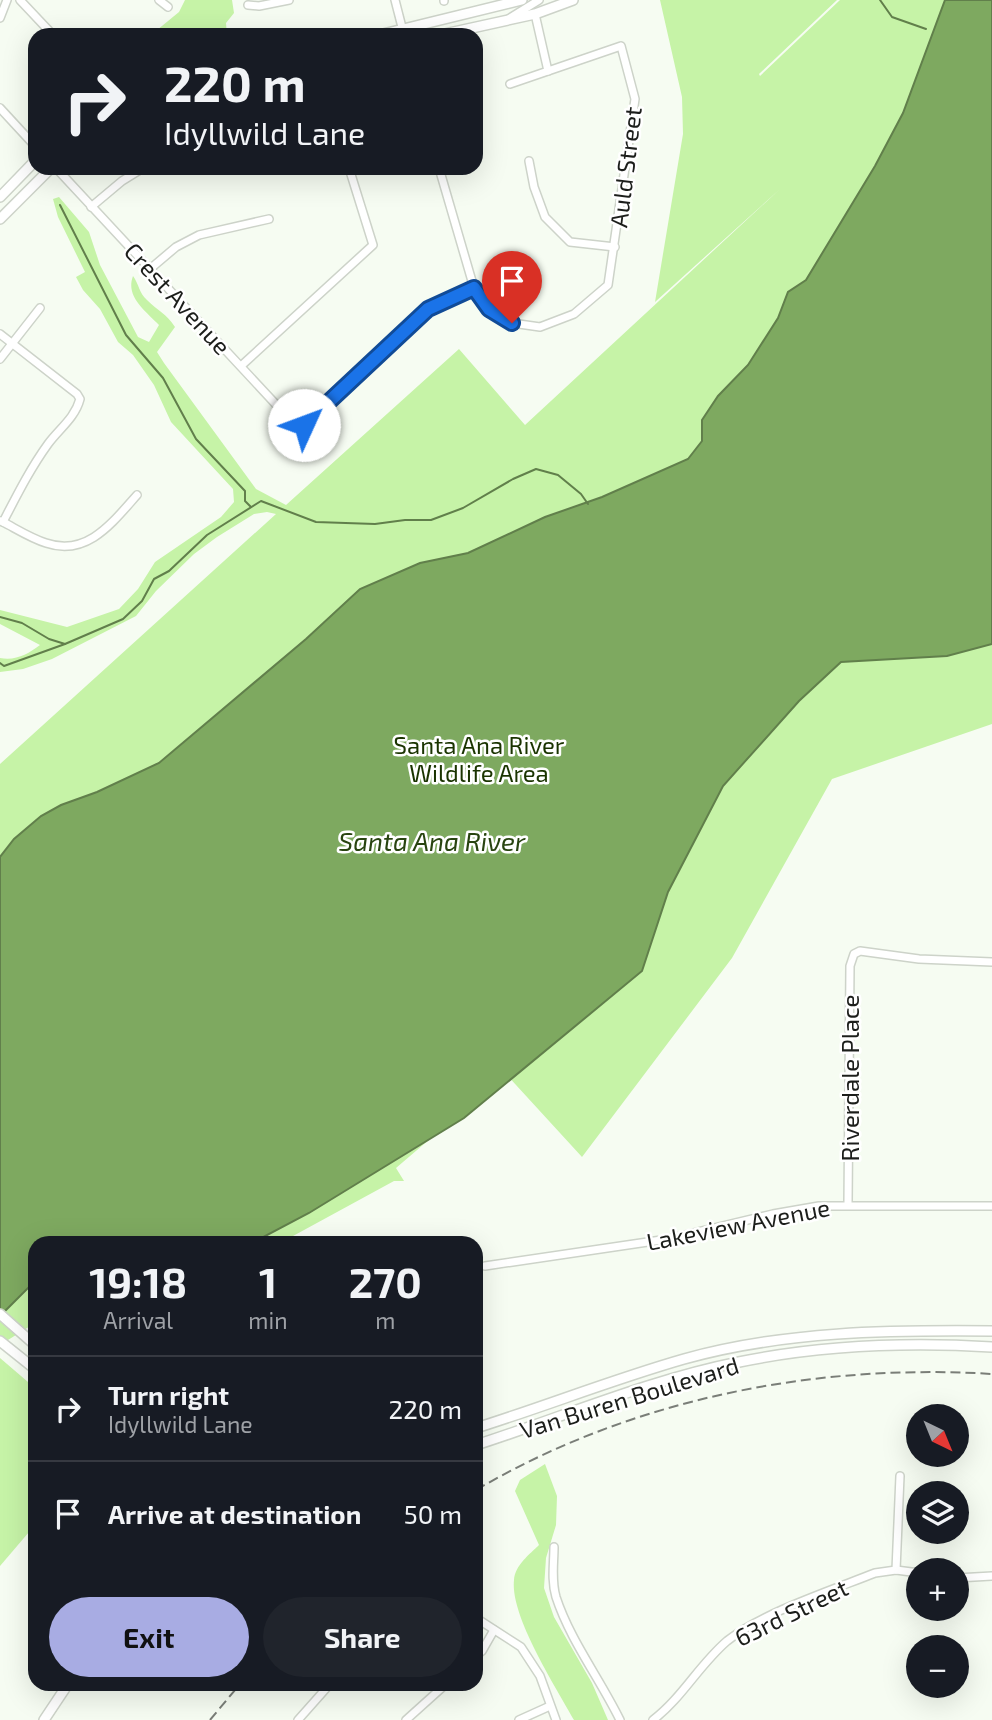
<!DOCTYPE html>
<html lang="en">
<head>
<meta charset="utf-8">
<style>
  body { margin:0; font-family:"Exo 2",sans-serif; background:#20242c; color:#f1f3f6; height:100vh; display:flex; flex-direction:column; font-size:26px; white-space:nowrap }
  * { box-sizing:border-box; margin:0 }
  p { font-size:23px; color:#9ea1a6 }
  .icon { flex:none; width:38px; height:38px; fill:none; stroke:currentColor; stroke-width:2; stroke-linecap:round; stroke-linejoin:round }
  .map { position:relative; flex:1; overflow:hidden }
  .details { position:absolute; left:28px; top:1236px; width:455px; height:455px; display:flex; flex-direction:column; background:#171b24; border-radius:21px; box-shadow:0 7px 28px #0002 }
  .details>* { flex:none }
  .banner { position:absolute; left:28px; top:28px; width:455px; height:147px; border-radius:21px; box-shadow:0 7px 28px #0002; background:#171b24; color:#f1f3f6; overflow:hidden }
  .needle { width:46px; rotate:137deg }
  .tools { position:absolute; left:906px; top:1404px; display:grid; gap:14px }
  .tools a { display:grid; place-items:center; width:63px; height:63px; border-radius:50%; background:#171b24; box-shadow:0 7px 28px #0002; font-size:35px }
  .pin { position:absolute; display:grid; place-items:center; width:60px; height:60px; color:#fff; margin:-72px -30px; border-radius:50% 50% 50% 0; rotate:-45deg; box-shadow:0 0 7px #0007 }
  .pin .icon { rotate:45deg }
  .me { position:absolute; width:77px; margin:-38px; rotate:47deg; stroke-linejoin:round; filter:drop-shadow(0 0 5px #0008) }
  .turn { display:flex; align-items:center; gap:24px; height:147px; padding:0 21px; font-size:32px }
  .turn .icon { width:91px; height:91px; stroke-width:2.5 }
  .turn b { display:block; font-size:49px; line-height:60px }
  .eta { display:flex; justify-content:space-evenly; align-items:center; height:119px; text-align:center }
  .eta b { font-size:42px; font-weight:700; line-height:49px }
  .cta { display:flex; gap:14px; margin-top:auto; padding:14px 21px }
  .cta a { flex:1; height:80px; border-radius:42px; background:#a8ace3; color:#111; font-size:28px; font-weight:700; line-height:80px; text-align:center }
  .cta a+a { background:#20242c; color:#f1f3f6 }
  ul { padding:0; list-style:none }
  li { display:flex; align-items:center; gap:21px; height:105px; padding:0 21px; border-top:2px solid #363941 }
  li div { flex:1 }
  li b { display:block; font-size:26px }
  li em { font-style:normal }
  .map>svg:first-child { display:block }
</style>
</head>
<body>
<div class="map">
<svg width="992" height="1720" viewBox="0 0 992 1720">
  <rect width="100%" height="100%" fill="#f6fcf2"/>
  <!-- green -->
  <g fill="#c6f3a7">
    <path d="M185 0H232L234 13 226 23 227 35H151L179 12Z"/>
    <path d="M660 0H837L759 74 760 76 840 0H992V724L832 779 732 958 582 1157 506 1074 396 1168 404 1181H394L282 1242H35V1323L0 1345V764L276 514 267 512 254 514 217 537 194 554 156 591 136 616 52 659 23 669 0 672V658C16 661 28 654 40 645L0 624V610L67 627 119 609 138 589 155 562 221 517 234 502 233 489 171 422 154 385 133 355 118 342 100 309 83 290 76 277 85 272 58 217 53 199 59 197 89 232 100 265 138 337 149 342 159 325C146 311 125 297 133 276 139 284 139 293 147 300 158 311 166 313 175 327L157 352 164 363 256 489 286 505 459 349 525 425 780 189 655 302 683 134 682 97Z"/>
    <path d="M0 1358 35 1388V1525L0 1566Z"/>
    <path d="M545 1464 557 1496 556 1525 546 1558 544 1588 554 1617 592 1683 608 1720H574C556 1687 510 1616 514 1580 515 1565 530 1554 539 1545L515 1491 520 1480Z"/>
  </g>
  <!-- water -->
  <path fill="#7ea960" stroke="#617f4b" stroke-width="2" d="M945 0H992V644L947 656 841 662 799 701 723 786 668 892 642 971 464 1118 309 1213 254 1242H35V1287L30 1286 0 1316V857L14 839 41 816 61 805 97 792 159 763 306 639 360 589 420 563 468 553 545 517 602 497 688 459 702 441V420L718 396 748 365 778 318 788 292 806 280 875 166 903 113Z"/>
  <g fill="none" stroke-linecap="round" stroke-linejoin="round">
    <!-- stream -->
    <g stroke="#617f4b" stroke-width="2">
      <path d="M880 0 892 17 926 29"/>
      <path d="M60 205 126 335 163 378 196 439 245 491V501L251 507"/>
      <path d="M0 617 22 623 49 639 65 644 123 619 142 601 154 579 169 571 207 535 261 501 316 522 375 524 405 520H431L463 508 513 479 536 469 558 475 581 494 588 504"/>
      <path d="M0 663 4 666 65 644"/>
    </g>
    <defs>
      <g id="minor">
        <path d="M20 0 53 35"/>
        <path d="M159 0 168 7"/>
        <path d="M395 0 404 35"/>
        <path d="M444 0V1"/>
        <path d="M248 5 259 6 289 0"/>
        <path d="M535 14 548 71"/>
        <path d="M0 18 7 0"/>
        <path d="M510 18 539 0"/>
        <path d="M0 108 35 146"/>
        <path d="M529 161 534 187 545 217 570 242 615 247"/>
        <path d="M56 168 296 426 304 425 428 309 474 288"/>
        <path d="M439 168 474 288 489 309 512 323 540 327 574 314 608 285 635 99 621 46 510 84"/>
        <path d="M91 207 122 181 143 168"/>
        <path d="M150 269 176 247 199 235 269 219"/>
        <path d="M0 334 77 394 80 399C75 418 59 429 48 444 30 469 17 495 3 522"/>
        <path d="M0 359 40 308"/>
        <path d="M241 366 373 245 349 168"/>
        <path d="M1 521C15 528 30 538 46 543 87 557 112 523 137 495"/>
        <path d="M848 1204 850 966 854 954 860 951 919 959 992 962"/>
        <path d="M485 1266 668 1239 773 1214 819 1206H992"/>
        <path d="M554 1547C554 1563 551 1580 556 1597 570 1640 600 1679 620 1720"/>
        <path d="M896 1570 900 1476"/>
        <path d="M957 1578 992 1576"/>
        <path d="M476 1618 521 1647 540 1676 556 1720"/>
        <path d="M476 1656 482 1651 494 1630"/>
        <path d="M298 1720 330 1684"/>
        <path d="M406 1720 446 1684"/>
        <path d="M519 1720 550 1706"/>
        <path d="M653 1720C682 1698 699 1665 727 1641 762 1613 832 1590 875 1573L896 1570 919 1573"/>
      </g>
      <g id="major">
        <path d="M379 35 522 0"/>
        <path d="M440 35 535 14 573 0"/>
        <path d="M0 197 35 161"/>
        <path d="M0 219 51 168"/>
        <path d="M0 1314 35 1345"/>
        <path d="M0 1341 35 1369"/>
        <path d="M476 1428C546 1406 614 1379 684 1359 784 1331 889 1330 992 1331"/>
        <path d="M476 1445C563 1417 649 1380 739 1362 822 1345 908 1342 992 1347"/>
        <path d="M44 1720 68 1684"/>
      </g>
    </defs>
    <!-- minor casing -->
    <use href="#minor" stroke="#cdd3c9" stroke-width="10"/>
    <!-- major casing -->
    <use href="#major" stroke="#cdd3c9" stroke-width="12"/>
    <!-- minor -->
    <use href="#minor" stroke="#fff" stroke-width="7"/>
    <!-- major -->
    <use href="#major" stroke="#fff" stroke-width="9"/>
    <!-- rail -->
    <g stroke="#7a7e78" stroke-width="2" stroke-dasharray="10 5" stroke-linecap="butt">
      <path d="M476 1490C631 1399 814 1363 992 1374"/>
      <path d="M210 1720 240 1684"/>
    </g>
  </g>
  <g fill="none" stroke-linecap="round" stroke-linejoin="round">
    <defs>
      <path id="route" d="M304 425 428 309 474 288 489 309 512 323"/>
    </defs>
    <!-- route casing -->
    <use href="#route" stroke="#114b97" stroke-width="18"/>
    <!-- route -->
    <use href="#route" stroke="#1a73e8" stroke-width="12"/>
  </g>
  <g text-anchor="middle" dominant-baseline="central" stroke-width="5" stroke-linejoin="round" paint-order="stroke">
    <!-- street labels -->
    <g font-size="24" fill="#1c1e1b" stroke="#fff">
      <text transform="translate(625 167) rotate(-83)">Auld Street</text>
      <text transform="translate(178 298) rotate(47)">Crest Avenue</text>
      <text transform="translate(849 1078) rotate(-90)">Riverdale Place</text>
      <text transform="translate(738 1224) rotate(-11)">Lakeview Avenue</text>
      <text transform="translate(629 1397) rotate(-17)">Van Buren Boulevard</text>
      <text transform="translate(791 1612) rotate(-26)">63rd Street</text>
    </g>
    <!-- park labels -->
    <g font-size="24" fill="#1a3400" stroke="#fff">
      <text x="479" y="744">Santa Ana River<tspan x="479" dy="28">Wildlife Area</tspan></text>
    </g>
    <!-- water labels -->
    <g font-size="26" font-style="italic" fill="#284410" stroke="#fff">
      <text x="432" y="840">Santa Ana River</text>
    </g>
  </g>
</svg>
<div class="tools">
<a><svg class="needle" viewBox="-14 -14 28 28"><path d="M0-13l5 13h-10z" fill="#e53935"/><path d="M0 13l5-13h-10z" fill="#9ea1a6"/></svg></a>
<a><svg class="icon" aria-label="layers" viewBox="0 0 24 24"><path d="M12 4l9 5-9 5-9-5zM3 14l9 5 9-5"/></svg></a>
<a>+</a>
<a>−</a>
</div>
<div class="pin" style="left:512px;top:323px;background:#d93025"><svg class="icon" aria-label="arrive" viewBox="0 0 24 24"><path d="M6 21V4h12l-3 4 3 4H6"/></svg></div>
<svg class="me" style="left:304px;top:425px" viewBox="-20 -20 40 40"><circle r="19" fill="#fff"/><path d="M0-13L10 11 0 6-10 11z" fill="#1a73e8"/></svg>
<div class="banner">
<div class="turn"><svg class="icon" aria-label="right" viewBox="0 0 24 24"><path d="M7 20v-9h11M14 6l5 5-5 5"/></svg><div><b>220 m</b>Idyllwild Lane</div></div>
</div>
<section class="details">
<div class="eta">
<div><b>19:18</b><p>Arrival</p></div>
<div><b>1</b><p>min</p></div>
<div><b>270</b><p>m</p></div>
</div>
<ul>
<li><svg class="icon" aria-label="right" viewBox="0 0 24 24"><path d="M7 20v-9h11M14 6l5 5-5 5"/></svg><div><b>Turn right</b><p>Idyllwild Lane</p></div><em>220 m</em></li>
<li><svg class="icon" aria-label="arrive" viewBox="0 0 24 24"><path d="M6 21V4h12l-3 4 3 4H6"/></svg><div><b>Arrive at destination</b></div><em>50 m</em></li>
</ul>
<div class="cta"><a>Exit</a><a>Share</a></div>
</section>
</div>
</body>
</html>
